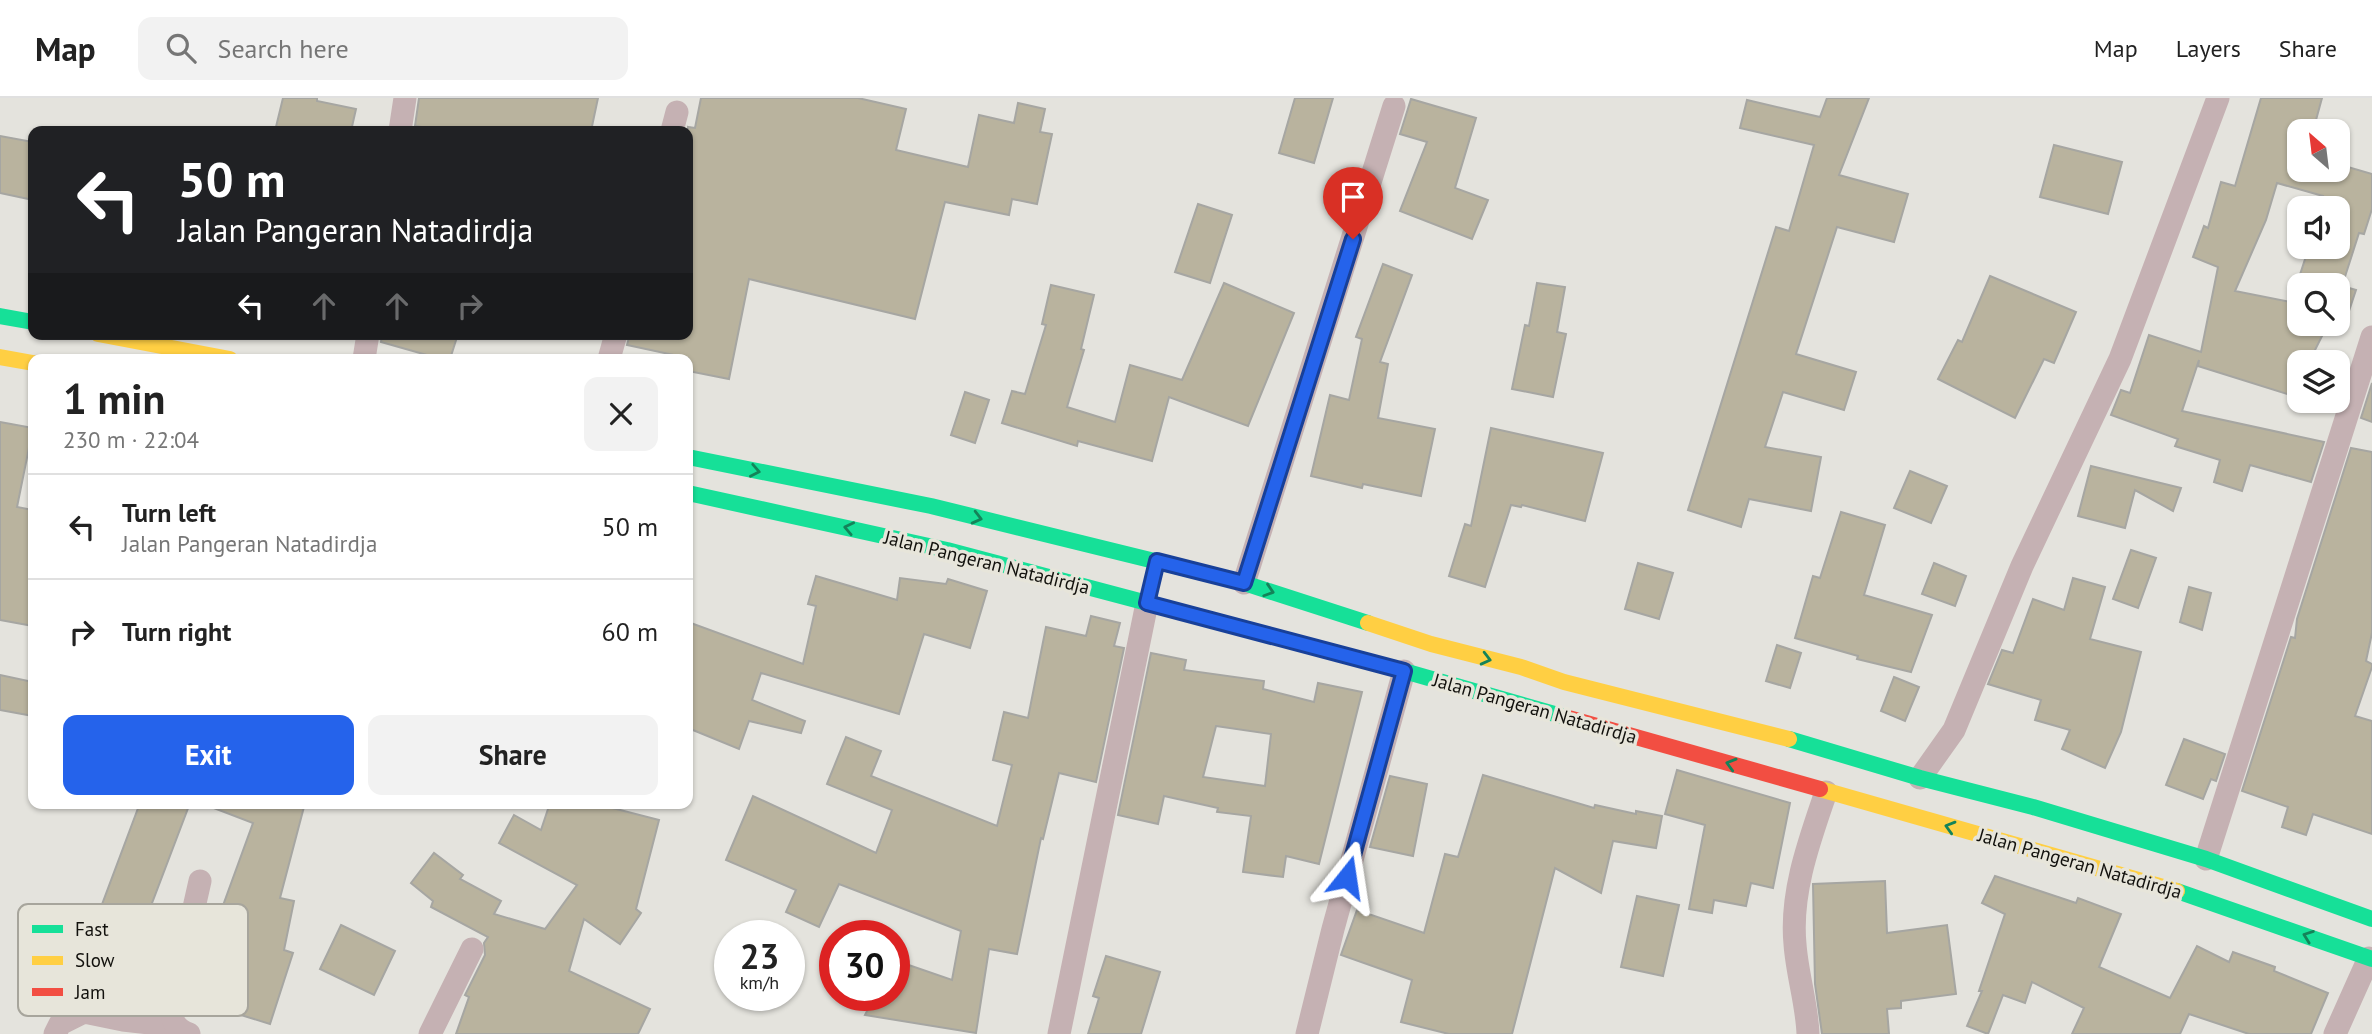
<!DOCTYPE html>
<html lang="en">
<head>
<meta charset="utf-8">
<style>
  body { margin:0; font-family:"PT Sans",sans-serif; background:#f2f2f2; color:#222; height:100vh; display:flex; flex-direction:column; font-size:26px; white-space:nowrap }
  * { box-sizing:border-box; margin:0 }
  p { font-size:23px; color:#767676 }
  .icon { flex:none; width:38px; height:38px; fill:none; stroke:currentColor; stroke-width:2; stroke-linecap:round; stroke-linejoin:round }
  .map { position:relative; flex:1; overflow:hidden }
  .sheet { position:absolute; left:28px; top:256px; width:665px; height:455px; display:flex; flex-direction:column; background:#fff; border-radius:14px; box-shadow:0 2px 5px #0004 }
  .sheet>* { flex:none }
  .hud { position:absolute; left:28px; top:28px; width:665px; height:214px; border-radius:14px; box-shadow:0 2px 5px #0004; background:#202124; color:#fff; overflow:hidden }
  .needle { width:46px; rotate:332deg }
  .fabs { position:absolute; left:2287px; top:21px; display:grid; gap:14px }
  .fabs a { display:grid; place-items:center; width:63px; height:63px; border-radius:14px; background:#fff; box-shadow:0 2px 5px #0004; font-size:35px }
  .speed { position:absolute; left:714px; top:822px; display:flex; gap:14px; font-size:35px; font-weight:700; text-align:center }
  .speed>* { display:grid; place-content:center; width:91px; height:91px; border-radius:50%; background:#fff; box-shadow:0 2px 5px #0004; line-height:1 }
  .speed small { font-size:18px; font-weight:400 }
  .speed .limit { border:10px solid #d22; background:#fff; color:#111 }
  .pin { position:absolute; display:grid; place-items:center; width:60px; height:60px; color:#fff; margin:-72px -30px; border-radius:50% 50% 50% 0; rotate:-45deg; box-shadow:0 0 7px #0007 }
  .pin .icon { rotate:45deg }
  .me { position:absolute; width:77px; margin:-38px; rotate:15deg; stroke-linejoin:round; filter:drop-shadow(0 0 5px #0008) }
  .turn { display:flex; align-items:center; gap:24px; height:147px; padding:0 35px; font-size:32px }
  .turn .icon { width:91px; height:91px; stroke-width:2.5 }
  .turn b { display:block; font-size:49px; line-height:60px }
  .lanes { display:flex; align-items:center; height:66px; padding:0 35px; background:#0003; justify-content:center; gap:35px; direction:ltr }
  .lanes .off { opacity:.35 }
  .round { display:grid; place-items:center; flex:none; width:74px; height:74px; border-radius:14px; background:#f2f2f2 }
  .overview { display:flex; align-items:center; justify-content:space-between; height:119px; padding:0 35px }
  h1 { font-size:42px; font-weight:700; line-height:52px }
  .button { display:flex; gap:14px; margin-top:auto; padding:14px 35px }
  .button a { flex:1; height:80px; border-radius:14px; background:#2563eb; color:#fff; font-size:28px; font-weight:700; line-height:80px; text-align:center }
  .button a+a { background:#f2f2f2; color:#222 }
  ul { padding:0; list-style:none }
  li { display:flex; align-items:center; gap:21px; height:105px; padding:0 35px; border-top:2px solid #e0e0e0 }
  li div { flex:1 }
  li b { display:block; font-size:26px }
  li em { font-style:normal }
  header { display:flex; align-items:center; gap:42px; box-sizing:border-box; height:98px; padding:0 35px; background:#fff; border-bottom:2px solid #e0e0e0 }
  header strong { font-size:33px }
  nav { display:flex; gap:38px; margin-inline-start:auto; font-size:24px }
  .search { width:490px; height:63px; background:#f2f2f2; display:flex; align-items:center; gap:18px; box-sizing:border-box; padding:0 24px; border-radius:14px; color:#767676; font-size:26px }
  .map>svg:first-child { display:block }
</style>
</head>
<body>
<header>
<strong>Map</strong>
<div class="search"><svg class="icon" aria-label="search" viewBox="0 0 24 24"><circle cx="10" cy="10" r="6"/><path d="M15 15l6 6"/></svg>Search here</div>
<nav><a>Map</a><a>Layers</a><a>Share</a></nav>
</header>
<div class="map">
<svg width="2372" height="936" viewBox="0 0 2372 936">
  <rect width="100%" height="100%" fill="#e4e3dd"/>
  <!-- building -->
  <g fill="#b9b39e" stroke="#a6a6a2" stroke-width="2" fill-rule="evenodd">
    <path d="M283 0H317V3L356 11 351 33H275Z"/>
    <path d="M419 0H598L591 33H448L415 28Z"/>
    <path d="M701 0H858L906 11 896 52 968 69 979 17 1014 25 1018 5 1045 11 1040 34 1052 36 1037 106 1012 101 1009 117 945 104 915 221 749 181 729 281 688 273V260L627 247 630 236H688V29L695 30Z"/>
    <path d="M1295 0H1333L1314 65 1279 55Z"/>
    <path d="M1827 0H1869L1839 77 1908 96 1894 144 1837 129 1796 256 1856 274 1844 312 1783 294 1765 349 1821 359 1811 413 1749 401 1741 429 1688 412 1776 129 1789 133 1814 47 1740 30 1747 2 1820 19Z"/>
    <path d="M2261 0H2322L2313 33H2300V72H2338V66L2372 76V111L2364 136 2359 135 2342 188 2356 192 2347 219 2338 216V187H2300V226H2328L2309 264H2300V300L2198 268 2199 262 2182 313 2324 344 2311 384 2250 367 2242 393 2214 384 2220 362 2175 348 2178 341 2111 317 2121 292 2130 295 2149 237 2201 254 2218 169 2193 159 2204 128 2208 130 2221 84 2235 88ZM2277 85 2323 98 2319 110H2338V149H2309L2291 204 2235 193 2266 122Z"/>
    <path d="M1411 1 1476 20 1455 90 1488 102 1472 141 1400 113 1427 44 1400 36Z"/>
    <path d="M0 38 33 44V102L0 95Z"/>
    <path d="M2054 47 2122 64 2108 116 2040 99Z"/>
    <path d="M1198 106 1232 117 1210 185 1175 174Z"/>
    <path d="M1383 166 1412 177 1380 264 1388 266 1378 320 1435 331 1421 398 1363 386 1362 390 1311 378 1330 297 1349 302 1362 241 1356 239Z"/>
    <path d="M1990 178 2076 214 2054 265 2044 261 2015 320 1938 281 1958 242 1962 244Z"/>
    <path d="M1224 185 1294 215 1248 328 1169 299 1152 363 1078 343 1077 348 1002 325 1012 293 1025 296 1046 227 1042 226 1051 187 1094 197 1081 251 1084 252 1067 309 1115 324 1130 267 1182 282Z"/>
    <path d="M1537 185 1565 189 1557 234 1566 236 1553 299 1512 291 1525 227 1529 228Z"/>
    <path d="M382 236H458L450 261H441L381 244Z"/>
    <path d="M2372 285V324L2361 320Z"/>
    <path d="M965 294 989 302 975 345 951 337Z"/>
    <path d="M0 324 33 330 17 409 33 412V528L0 522Z"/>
    <path d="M1491 330 1603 355 1585 423 1522 407 1521 409 1511 407 1485 489 1449 478 1465 426 1471 428Z"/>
    <path d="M2351 350 2372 354V535L2366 563 2372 566V569L2355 618 2372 623V736L2313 716 2306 737 2282 729 2288 709 2242 693 2291 539 2295 540 2297 521Z"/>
    <path d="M2091 368 2181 390 2173 413 2135 392 2125 430 2078 418Z"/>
    <path d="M1910 373 1947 388 1931 425 1894 410Z"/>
    <path d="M1841 414 1885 427 1864 497 1932 517 1911 574 1857 561 1858 558 1795 540 1813 478 1820 480Z"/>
    <path d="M2131 452 2156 460 2138 510 2113 501Z"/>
    <path d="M1638 465 1673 475 1659 521 1625 511Z"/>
    <path d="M1934 465 1966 478 1955 508 1922 496Z"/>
    <path d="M816 478 897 502 900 480 946 486 948 481 987 493 970 550 924 536 899 616 761 575 752 602 805 623 801 635 749 623 739 651 688 630V524L803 566 816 508 808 506Z"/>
    <path d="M2073 480 2105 489 2090 541 2141 554 2121 634 2105 670 2062 651 2070 632 2035 622 2041 602 1988 586 2002 552 2013 555 2033 501 2064 512Z"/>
    <path d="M2189 489 2211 495 2202 532 2180 524Z"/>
    <path d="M1091 518 1120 525 1114 548 1124 550 1096 684 1059 675 1043 741 1041 740 1017 856 989 851 976 935 865 917 875 898H894V862L952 882 961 833 839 786 819 829 786 814 796 792 726 762 753 698 876 755 892 712 827 686 846 639 881 653 871 678 997 728 1012 667 993 662 1004 614 1028 620 1046 529 1086 538Z"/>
    <path d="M1777 547 1801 555 1790 590 1766 583Z"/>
    <path d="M1151 555 1186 562 1184 572 1264 583 1263 591 1314 604 1318 585 1362 594 1319 766 1286 758 1283 779 1243 774 1251 718 1217 714 1218 710 1164 698 1158 726 1118 717ZM1216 628 1271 636 1265 688 1203 679Z"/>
    <path d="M0 577 33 584V618L0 612Z"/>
    <path d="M1894 579 1919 589 1905 623 1881 613Z"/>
    <path d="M2184 641 2225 656 2216 683 2211 681 2203 701 2166 687Z"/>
    <path d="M1677 672 1790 705 1773 790 1751 785 1746 808 1714 802 1712 815 1689 811 1705 727 1665 716Z"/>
    <path d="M1483 677 1594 710 1595 707 1636 716V713L1662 718 1656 750 1613 743 1601 795 1555 770 1512 936H1449L1401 924 1412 882 1341 857 1357 812 1424 835 1445 756 1458 759Z"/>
    <path d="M1390 678 1427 686 1413 758 1370 749Z"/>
    <path d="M140 705H190L135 850 159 859 145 894 74 866 88 831 92 833Z"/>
    <path d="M206 705H305L280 800 294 803 284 852 293 855 270 926 228 913 226 915 189 901 253 725 206 707Z"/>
    <path d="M550 705H593L659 722 636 811 641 815 620 846 584 821 569 873 650 911 638 936H456L469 899 465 897 485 857 484 845 488 839 431 809 433 803 411 785 434 755 463 777 460 781 501 803 494 816 545 831 577 787 499 745 514 717 541 732Z"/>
    <path d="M1995 778 2076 805 2078 800 2121 816 2099 869 2170 900 2197 848 2229 864 2233 854 2275 869 2274 873 2328 895 2311 936H2249L2189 916 2180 936H2072L2084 910 2032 884 2025 905 2003 897 1988 936 1967 928 1982 893H1979L2005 816 1982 805Z"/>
    <path d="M1885 783 1887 835 1947 827 1956 896 1901 903V910L1887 911 1889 936H1822L1815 886 1813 786Z"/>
    <path d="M1637 798 1679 807 1663 878 1621 869Z"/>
    <path d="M341 827 395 853 374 897 320 871Z"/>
    <path d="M1106 858 1160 874 1141 936H1088L1099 900 1093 898Z"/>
  </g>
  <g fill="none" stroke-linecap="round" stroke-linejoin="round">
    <!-- street -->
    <g stroke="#c5b1b3" stroke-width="23">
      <path d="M400 33 405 0"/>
      <path d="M672 33 677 14"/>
      <path d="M364 261 368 236"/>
      <path d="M609 261 616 236"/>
      <path d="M1244 485 1394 8"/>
      <path d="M1920 680 1954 632 2022 468 2120 261 2218 0"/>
      <path d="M2206 761 2372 239"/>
      <path d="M55 936 60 926 84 914 123 922 175 928"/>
      <path d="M189 936C174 930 171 922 172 907L200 783"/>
      <path d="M430 936 472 851"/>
      <path d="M1059 936 1147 505"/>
      <path d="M1307 936 1333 831 1404 573"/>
      <path d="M1808 936C1807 906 1797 876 1795 846 1790 794 1810 741 1826 694"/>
      <path d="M2335 936 2369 860"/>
    </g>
    <!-- fast -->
    <g stroke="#16e098" stroke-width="16">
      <path d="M0 218 33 224"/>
      <path d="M688 359 931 408 1244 485 1368 525"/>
      <path d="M688 395 947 452 1404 573 1565 619"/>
      <path d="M1789 641 1920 680 2033 709 2206 761 2372 821"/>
      <path d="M2177 793 2372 861"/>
    </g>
    <!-- slow -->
    <g stroke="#ffcf43" stroke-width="16">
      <path d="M98 236 230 261"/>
      <path d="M0 259 33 265"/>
      <path d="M1368 525 1431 546 1521 569 1564 584 1789 641"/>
      <path d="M1820 691 2177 793"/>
    </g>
    <!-- jam -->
    <path stroke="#f24e42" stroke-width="16" d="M1565 619 1820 691"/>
  </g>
  <!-- one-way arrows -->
  <defs><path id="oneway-chevron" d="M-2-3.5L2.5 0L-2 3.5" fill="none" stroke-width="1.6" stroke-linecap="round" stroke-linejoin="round" transform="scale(1.75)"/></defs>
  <g stroke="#148359">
    <use href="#oneway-chevron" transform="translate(755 373) rotate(11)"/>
    <use href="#oneway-chevron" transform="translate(977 420) rotate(14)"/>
    <use href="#oneway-chevron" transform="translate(849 430) rotate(-168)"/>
    <use href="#oneway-chevron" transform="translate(1269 493) rotate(18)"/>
    <use href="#oneway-chevron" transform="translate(1486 561) rotate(14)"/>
    <use href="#oneway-chevron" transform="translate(1731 666) rotate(-164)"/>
    <use href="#oneway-chevron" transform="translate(1950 729) rotate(-164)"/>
    <use href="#oneway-chevron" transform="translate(2308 838) rotate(-160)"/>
  </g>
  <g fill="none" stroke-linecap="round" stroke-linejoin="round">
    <defs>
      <path id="route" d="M1347 779 1404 573 1147 505 1157 463 1244 485 1353 141"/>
    </defs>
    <!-- route casing -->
    <use href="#route" stroke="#184099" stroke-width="18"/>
    <!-- route -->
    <use href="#route" stroke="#2563eb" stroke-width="12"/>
  </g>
  <g text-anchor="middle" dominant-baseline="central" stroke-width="7" stroke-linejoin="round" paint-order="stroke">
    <!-- street labels -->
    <g font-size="19" fill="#12110d" stroke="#e7e5da">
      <text transform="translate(987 464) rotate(14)">Jalan Pangeran Natadirdja</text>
      <text transform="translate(1535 610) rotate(16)">Jalan Pangeran Natadirdja</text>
      <text transform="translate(2080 765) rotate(16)">Jalan Pangeran Natadirdja</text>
    </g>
  </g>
  <!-- legend -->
  <rect x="18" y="806" width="230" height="112" rx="10" fill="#e7e5da" stroke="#a7a59c" stroke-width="2"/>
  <rect x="32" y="827" width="31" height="8" fill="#16e098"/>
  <rect x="32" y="858" width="31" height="9" fill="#ffcf43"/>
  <rect x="32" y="890" width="31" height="8" fill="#f24e42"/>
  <g font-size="19" fill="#12110d">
    <text x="75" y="838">Fast</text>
    <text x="75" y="869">Slow</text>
    <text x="75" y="901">Jam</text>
  </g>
</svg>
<div class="fabs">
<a><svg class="needle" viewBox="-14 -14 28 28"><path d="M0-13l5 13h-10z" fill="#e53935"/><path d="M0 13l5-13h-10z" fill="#767676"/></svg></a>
<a><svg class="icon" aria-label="sound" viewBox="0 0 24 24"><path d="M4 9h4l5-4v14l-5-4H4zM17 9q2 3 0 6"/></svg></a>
<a><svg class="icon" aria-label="search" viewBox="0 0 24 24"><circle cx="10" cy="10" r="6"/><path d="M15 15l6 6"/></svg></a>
<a><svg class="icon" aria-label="layers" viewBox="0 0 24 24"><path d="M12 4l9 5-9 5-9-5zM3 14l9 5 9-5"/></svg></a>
</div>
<div class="speed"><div>23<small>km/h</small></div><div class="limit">30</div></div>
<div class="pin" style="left:1353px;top:141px;background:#d93025"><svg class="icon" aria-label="arrive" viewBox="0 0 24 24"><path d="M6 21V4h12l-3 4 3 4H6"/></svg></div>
<svg class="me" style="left:1347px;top:779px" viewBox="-20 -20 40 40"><path d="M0-17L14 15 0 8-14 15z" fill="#2563eb" stroke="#fff" stroke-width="4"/></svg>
<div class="hud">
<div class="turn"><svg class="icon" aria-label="left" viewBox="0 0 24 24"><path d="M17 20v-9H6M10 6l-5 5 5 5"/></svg><div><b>50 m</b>Jalan Pangeran Natadirdja</div></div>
<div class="lanes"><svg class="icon" aria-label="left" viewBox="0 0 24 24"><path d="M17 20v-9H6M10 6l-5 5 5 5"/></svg><svg class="icon off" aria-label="ahead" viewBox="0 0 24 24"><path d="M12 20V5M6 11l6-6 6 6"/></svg><svg class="icon off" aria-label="ahead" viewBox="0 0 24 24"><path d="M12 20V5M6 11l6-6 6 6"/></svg><svg class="icon off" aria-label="right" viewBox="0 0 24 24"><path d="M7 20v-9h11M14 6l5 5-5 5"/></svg></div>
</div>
<section class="sheet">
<div class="overview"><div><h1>1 min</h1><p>230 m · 22:04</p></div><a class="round"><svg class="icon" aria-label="close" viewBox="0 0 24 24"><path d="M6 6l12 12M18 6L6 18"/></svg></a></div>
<ul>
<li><svg class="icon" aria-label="left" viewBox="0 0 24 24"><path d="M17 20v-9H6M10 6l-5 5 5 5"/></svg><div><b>Turn left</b><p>Jalan Pangeran Natadirdja</p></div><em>50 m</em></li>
<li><svg class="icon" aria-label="right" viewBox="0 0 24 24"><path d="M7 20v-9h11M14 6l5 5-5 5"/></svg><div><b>Turn right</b></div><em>60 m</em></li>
</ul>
<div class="button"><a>Exit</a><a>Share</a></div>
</section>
</div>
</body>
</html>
